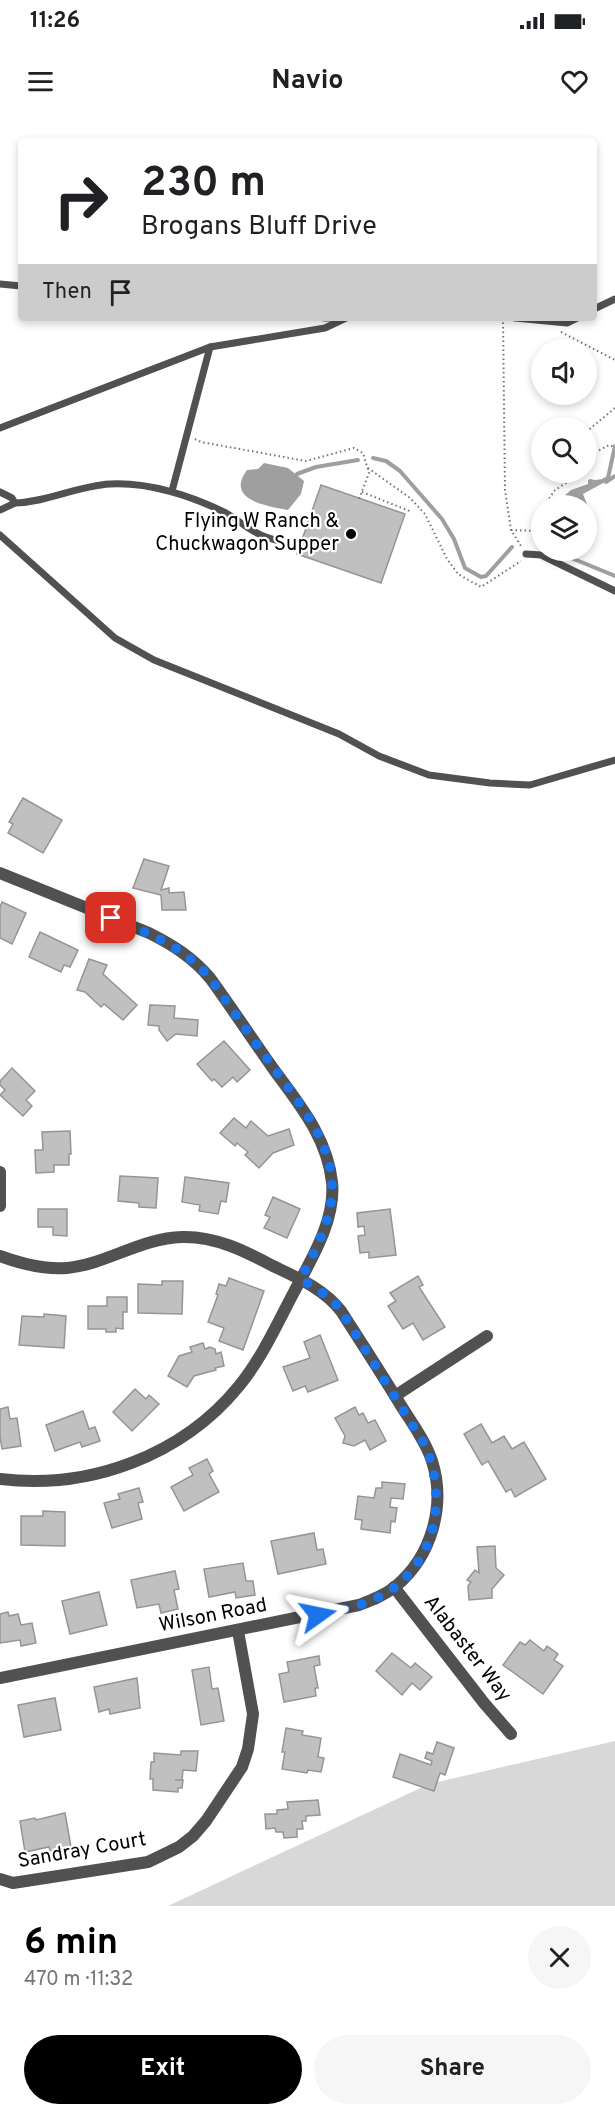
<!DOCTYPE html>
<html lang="en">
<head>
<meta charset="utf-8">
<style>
  body { margin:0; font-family:Overpass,sans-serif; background:#f6f6f6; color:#202124; height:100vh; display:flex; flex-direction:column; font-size:22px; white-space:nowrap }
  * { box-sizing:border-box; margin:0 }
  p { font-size:20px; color:#757577 }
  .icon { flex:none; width:33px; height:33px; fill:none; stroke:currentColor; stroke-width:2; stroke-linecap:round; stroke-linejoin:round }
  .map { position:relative; height:1786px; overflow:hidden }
  .details { display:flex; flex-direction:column; background:#fff; flex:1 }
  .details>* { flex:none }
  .top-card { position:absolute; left:18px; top:18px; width:579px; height:183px; border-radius:6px; box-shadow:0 3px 9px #0003; background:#fff; color:#202124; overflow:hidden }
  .tools { position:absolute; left:531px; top:219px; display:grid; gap:12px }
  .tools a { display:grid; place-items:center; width:66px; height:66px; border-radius:50%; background:#fff; box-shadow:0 3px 9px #0003; font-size:30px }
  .pin { position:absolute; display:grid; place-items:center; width:51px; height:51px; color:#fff; margin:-26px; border-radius:12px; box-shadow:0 3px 9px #0006 }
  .me { position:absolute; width:66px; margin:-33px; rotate:78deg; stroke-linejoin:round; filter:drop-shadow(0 0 4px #0008) }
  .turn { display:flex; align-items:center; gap:21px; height:126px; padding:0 24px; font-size:27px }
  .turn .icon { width:78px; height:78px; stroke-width:2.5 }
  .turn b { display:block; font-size:42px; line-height:51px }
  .then { display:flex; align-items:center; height:57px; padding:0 24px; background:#0003; gap:12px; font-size:22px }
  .round { display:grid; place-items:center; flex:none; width:63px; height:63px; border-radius:32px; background:#f6f6f6 }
  .head { display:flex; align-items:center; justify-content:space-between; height:102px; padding:0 24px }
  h1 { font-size:36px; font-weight:700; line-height:45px; color:#000 }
  .button { display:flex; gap:12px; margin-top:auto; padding:12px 24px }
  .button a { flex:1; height:69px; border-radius:36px; background:#000; color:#fff; font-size:24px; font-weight:700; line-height:69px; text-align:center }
  .button a+a { background:#f6f6f6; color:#202124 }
  .status { display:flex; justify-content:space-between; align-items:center; height:42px; padding:0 30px; background:#fff; direction:ltr }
  .status svg { height:16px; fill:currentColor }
  header { display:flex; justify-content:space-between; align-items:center; height:78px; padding:0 24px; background:#fff; font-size:27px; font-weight:700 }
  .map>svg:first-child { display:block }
</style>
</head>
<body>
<div class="status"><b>11:26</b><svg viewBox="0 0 49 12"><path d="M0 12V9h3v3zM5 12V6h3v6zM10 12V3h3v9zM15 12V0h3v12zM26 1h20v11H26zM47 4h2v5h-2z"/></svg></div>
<header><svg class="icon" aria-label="menu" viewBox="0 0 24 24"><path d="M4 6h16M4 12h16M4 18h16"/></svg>Navio<svg class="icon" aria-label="heart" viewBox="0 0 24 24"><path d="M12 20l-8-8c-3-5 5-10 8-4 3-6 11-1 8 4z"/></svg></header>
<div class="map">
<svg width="615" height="1786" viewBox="0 0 615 1786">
  <rect width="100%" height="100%" fill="#fff"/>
  <!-- green -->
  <path fill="#d8d8d8" d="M615 1621V1786H168L429 1664Z"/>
  <!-- water -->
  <g fill="#9f9f9f">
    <path d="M264 343 288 348 304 361 301 374 288 390C266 386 225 380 247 350L258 349Z"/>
    <path d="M590 359 595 360 603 359 605 362 583 374 592 397 590 404 591 406 587 418 586 386 554 385 571 370 588 364V360Z"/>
  </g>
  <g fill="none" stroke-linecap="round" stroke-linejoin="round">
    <!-- stream -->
    <g stroke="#9f9f9f" stroke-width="4">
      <path d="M373 338 386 341 400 351 442 399 454 419 465 448 481 457 486 456 512 427"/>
      <path d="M297 354 316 347 358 340"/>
      <path d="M604 360 608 358 615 326"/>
      <path d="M606 362 615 356"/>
      <path d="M562 430 564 435 615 456"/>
    </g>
  </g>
  <!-- building -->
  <g fill="#c0c0c0" stroke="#959595" stroke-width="1.5">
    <path d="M321 365 405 394 381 463 297 434Z"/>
    <path d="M23 678 62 700 43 733 8 713 13 704 9 702Z"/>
    <path d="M144 739 169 746 161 770 169 768V773L184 772 186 790H162L161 775 133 768Z"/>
    <path d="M2 782 26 793 12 824 0 818V787Z"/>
    <path d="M40 812 78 830 70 847 64 845 61 852 29 837Z"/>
    <path d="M89 839 107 845 103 854 137 885 123 900 104 884 101 887 85 872 77 870Z"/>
    <path d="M150 885 175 886 174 898 198 900 197 916 176 914 167 921 159 910V906L148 905Z"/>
    <path d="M224 921 250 950 237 962 233 957 222 967 214 959 212 961 197 944Z"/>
    <path d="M12 948 35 971 26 980 32 986 23 996 0 975 5 970 0 965V961Z"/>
    <path d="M234 998 246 1008 251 1001 268 1016 289 1009 294 1025 273 1033 259 1048 245 1035 248 1032 237 1023 235 1026 220 1013Z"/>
    <path d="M70 1011 71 1034H69V1045H54V1052L36 1053 35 1030H43L42 1012Z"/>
    <path d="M120 1056 158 1058 156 1088 139 1087V1083L118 1081Z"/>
    <path d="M185 1057 229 1063 226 1082 221 1081 218 1094 199 1091 200 1085 182 1082Z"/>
    <path d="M273 1077 300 1089 287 1118 264 1108 270 1097 265 1095Z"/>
    <path d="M38 1089H67V1116L53 1115V1107H38Z"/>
    <path d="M390 1089 396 1135 369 1138V1132L360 1133 358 1116 365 1115 364 1106 358 1107 357 1093Z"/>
    <path d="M418 1156 423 1165 419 1167 445 1207 423 1220 413 1203 403 1209 388 1186 396 1181 390 1173Z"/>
    <path d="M229 1158 264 1171 243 1230 219 1221 224 1208 208 1202 218 1175 216 1174 219 1164 226 1166Z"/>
    <path d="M162 1161H183L182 1194 138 1193V1164L162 1165Z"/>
    <path d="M107 1177H127V1192H123V1209L116 1208V1212H106V1209H88V1186H107Z"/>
    <path d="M44 1194 66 1196 64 1228 19 1225 22 1196 44 1197Z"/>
    <path d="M320 1215 338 1260 308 1272 305 1266 293 1271 283 1247 310 1238 304 1222Z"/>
    <path d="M203 1223 205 1229 210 1227 215 1229 216 1234 221 1232 224 1246 215 1248 216 1250 194 1256 187 1267 168 1256 179 1236 192 1232 190 1227Z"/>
    <path d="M135 1269 146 1279 149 1275 159 1284 132 1311 113 1292Z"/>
    <path d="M8 1287 10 1299 17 1298 21 1326 2 1329 0 1317V1289Z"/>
    <path d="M355 1287 359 1295 363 1293 368 1303 375 1300 386 1321 370 1330 365 1320 354 1326 343 1323 345 1316 335 1298Z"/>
    <path d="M83 1291 89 1309 95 1307 100 1321 82 1327 80 1322 55 1331 46 1305Z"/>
    <path d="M481 1304 492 1323 504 1316 512 1329 524 1322 546 1359 515 1377 511 1369 506 1372 488 1341 482 1345 464 1314Z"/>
    <path d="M207 1339 213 1351 209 1354 219 1372 184 1391 171 1367 193 1355 189 1348Z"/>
    <path d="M382 1362 405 1364 403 1379 391 1378 390 1387 397 1388 395 1402 391 1401 390 1413 361 1409 362 1400 355 1399 358 1376 374 1378 376 1368H382Z"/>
    <path d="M139 1368 143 1382 138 1383 142 1399 112 1408 104 1383 120 1379 118 1374Z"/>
    <path d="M43 1391 65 1392V1426L21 1425V1396H43Z"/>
    <path d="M314 1413 317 1430 323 1429 326 1444 278 1454 271 1421Z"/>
    <path d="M495 1426 496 1448 504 1455 492 1469V1478L469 1480 468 1466 471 1462 467 1460 475 1450 479 1453 477 1427Z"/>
    <path d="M243 1443 246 1461H253L255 1475 236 1478 235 1472 209 1477 204 1449Z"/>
    <path d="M175 1451 179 1469 174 1470 178 1489 161 1493 159 1484 137 1488 131 1460Z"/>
    <path d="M99 1472 107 1505 70 1514 62 1481Z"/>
    <path d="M8 1492 9 1496 18 1494 21 1505 32 1503 36 1523 21 1526 20 1520 0 1523V1494Z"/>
    <path d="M530 1520 544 1531 547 1526 558 1534 554 1540 563 1546 543 1574 503 1545 520 1522 525 1525Z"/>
    <path d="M392 1533 411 1548 415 1543 432 1557 420 1570 412 1563 402 1575 376 1551Z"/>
    <path d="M319 1536 320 1545 314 1546 318 1568H315L316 1576 284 1582 279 1554 289 1552 287 1542Z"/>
    <path d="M209 1547 212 1569 218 1568 224 1601 201 1605 192 1550Z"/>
    <path d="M137 1558 140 1588 110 1594 109 1589 99 1592 94 1567Z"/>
    <path d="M55 1578 61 1610 24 1617 18 1585Z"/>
    <path d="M286 1608 303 1611 302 1615 321 1618 318 1637 324 1638 321 1652 308 1650 307 1653 282 1649 285 1632H282Z"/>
    <path d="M437 1622 454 1628 445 1655 440 1653 434 1671 393 1657 400 1634 431 1645 432 1641 425 1638 427 1632 433 1634Z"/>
    <path d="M181 1631H198L196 1651 183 1650 182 1660H175H183L182 1668H178V1672L153 1670V1659H150L151 1642H154V1633L181 1635Z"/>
    <path d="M318 1680 320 1695 306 1696V1701H302L303 1709H297V1717L284 1718 283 1712H276L275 1708 266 1709 265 1694H277V1690L288 1689 287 1682Z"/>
    <path d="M65 1693 71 1727 50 1731 49 1727 25 1732 20 1701 35 1698 36 1700Z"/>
  </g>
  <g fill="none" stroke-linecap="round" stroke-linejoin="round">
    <!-- path -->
    <g stroke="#737373" stroke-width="2" stroke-dasharray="1.5 3" stroke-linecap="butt">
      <path d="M503 198 505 370 511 410 521 426"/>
      <path d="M561 212 615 240"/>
      <path d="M586 312 615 288"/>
      <path d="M195 319 201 322 306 341 354 328 363 333 369 353 359 379"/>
      <path d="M586 332H596L609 325 615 327"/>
      <path d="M368 348 410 378 425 394 447 439 458 454 481 467 521 441"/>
      <path d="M362 372 412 392"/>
      <path d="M544 386 555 370 577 356 578 352"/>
      <path d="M511 410 536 411 539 393 542 389"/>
    </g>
    <!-- service -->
    <g stroke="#515151" stroke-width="7">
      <path d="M0 164 21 166"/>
      <path d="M594 189 615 179"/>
      <path d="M324 198H343"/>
      <path d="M515 198 567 203 577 198"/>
      <path d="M0 308 210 227 325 208 346 198"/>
      <path d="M172 371 210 227"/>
      <path d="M0 372 12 378 15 383 0 390"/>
      <path d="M15 383C48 382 77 366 110 364 149 362 192 376 226 393 237 399 246 408 257 413 264 417 272 419 279 421"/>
      <path d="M0 415 115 518 154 540 339 614 379 636 429 655 490 663 530 665 615 640"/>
      <path d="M526 434 541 435 615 471"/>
    </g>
    <!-- minor -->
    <g stroke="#515151" stroke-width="12">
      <path d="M0 753 149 813C173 825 192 837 210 858 231 887 251 917 272 947 298 983 327 1016 332 1062 336 1100 311 1140 294 1172 277 1204 262 1238 239 1266 182 1336 89 1370 0 1359"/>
      <path d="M0 1052V1086"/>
      <path d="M0 1136C22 1144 44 1150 67 1148 107 1144 141 1118 182 1117 215 1116 245 1131 273 1146 298 1158 324 1169 341 1191 361 1222 381 1253 400 1284 411 1302 425 1320 432 1341 446 1385 432 1436 396 1466 385 1475 372 1480 359 1485L0 1558"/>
      <path d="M395 1276 487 1216"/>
      <path d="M394 1467 484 1583 511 1614"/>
      <path d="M0 1759 13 1763 148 1742 179 1727 193 1716 206 1701 242 1647 248 1629 253 1594 238 1511"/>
    </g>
  </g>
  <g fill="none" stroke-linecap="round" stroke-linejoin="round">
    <!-- route -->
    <path stroke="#1a73e8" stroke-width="10" stroke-dasharray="0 18" d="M111 798C150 814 181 825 210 858 229 885 248 913 268 940 294 977 331 1017 332 1065 333 1099 315 1130 301 1159L332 1179 341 1191 425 1325C449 1381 435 1451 375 1479 357 1487 337 1491 318 1495"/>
  </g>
  <!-- markers -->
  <circle fill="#000" stroke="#fff" stroke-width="2" cx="351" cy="414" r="6"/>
  <g text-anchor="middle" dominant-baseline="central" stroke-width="4.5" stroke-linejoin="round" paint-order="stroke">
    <!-- poi labels -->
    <g font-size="20" fill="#000" stroke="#fff" text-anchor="end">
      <text x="339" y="402">Flying W Ranch &amp;<tspan x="339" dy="23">Chuckwagon Supper</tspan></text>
    </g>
    <!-- street labels -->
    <g font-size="20" fill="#000" stroke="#fff">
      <text transform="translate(213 1496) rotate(-11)">Wilson Road</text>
      <text transform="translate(467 1529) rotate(52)">Alabaster Way</text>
      <text transform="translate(82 1731) rotate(-10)">Sandray Court</text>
    </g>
  </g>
</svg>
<div class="tools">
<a><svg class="icon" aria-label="sound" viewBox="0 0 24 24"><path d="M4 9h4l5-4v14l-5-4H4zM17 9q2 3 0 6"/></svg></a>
<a><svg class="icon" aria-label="search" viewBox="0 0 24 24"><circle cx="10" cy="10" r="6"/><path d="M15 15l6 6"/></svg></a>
<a><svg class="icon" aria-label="layers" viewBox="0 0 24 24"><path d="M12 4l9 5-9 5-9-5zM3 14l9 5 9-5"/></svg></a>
</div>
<div class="pin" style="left:111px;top:798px;background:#d93025"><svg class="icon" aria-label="arrive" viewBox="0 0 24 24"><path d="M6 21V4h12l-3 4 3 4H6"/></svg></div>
<svg class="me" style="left:318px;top:1495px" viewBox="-20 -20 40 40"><path d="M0-17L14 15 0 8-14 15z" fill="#1a73e8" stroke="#fff" stroke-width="4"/></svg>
<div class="top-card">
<div class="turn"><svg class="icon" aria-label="right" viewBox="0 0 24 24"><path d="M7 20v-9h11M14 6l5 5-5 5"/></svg><div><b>230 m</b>Brogans Bluff Drive</div></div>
<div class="then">Then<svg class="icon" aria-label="arrive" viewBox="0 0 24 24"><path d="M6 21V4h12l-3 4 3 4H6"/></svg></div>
</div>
</div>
<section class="details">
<div class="head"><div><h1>6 min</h1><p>470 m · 11:32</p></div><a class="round"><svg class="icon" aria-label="close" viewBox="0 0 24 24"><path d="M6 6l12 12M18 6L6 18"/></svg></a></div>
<div class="button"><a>Exit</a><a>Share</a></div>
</section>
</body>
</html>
